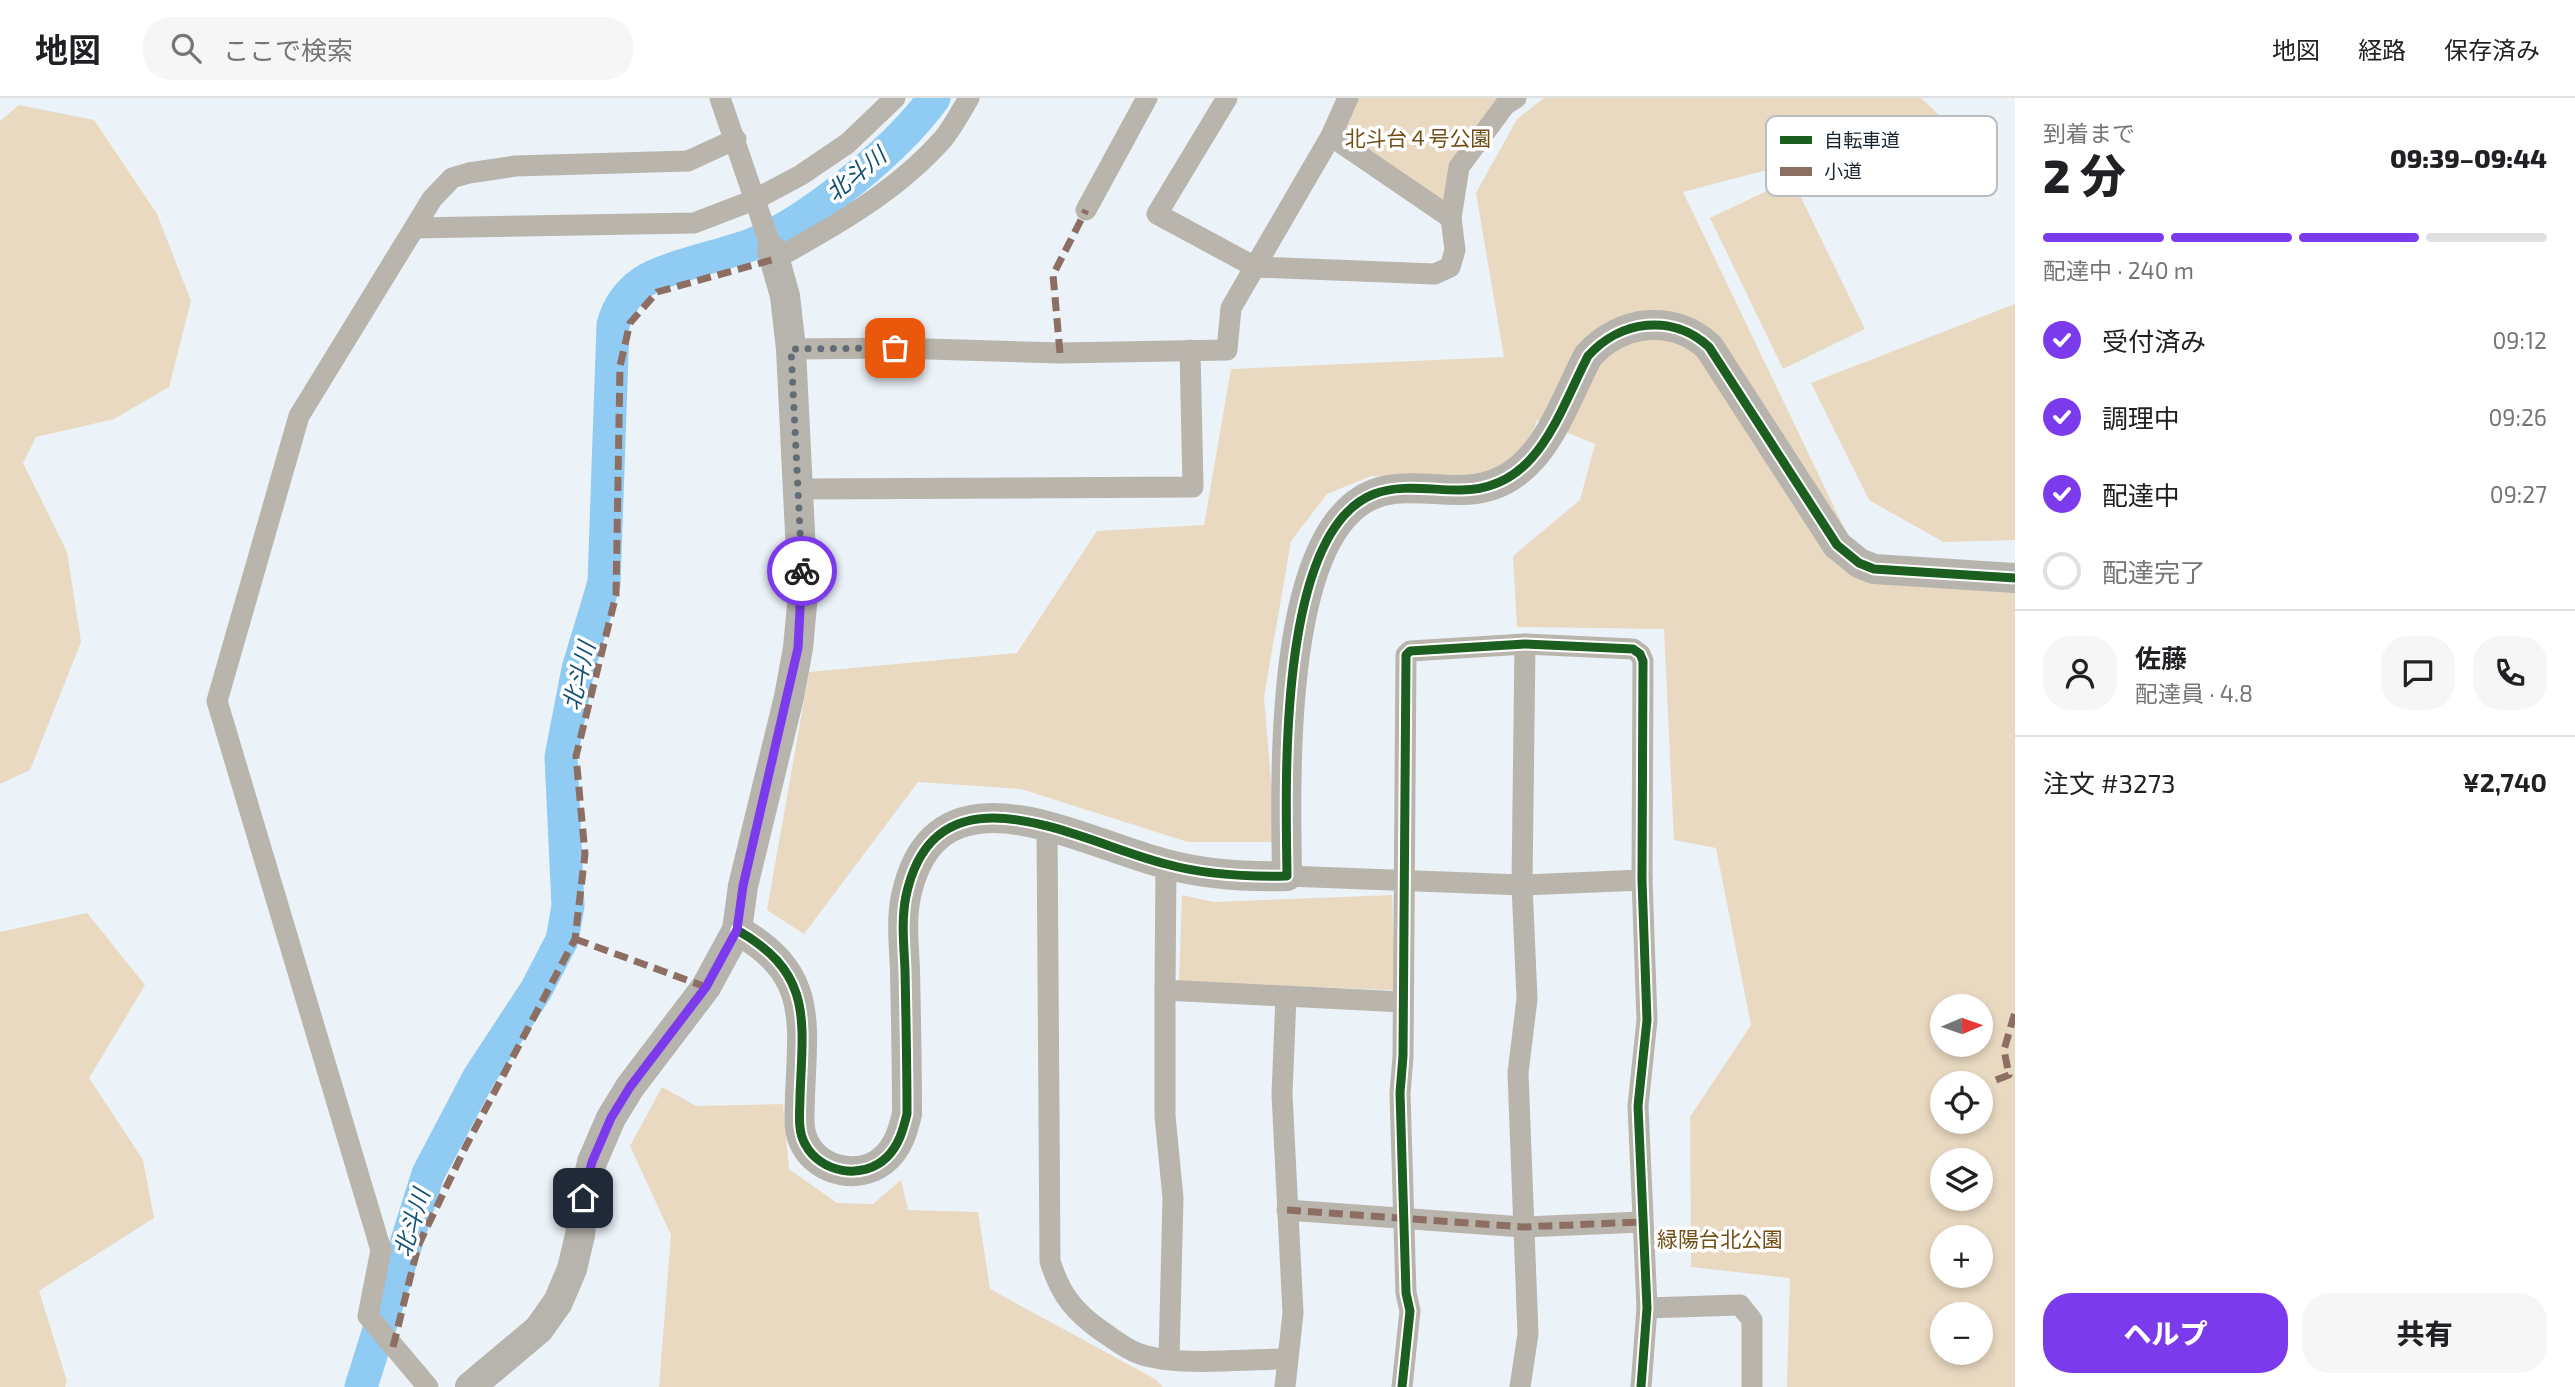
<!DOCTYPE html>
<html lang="ja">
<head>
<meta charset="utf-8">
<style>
  body { margin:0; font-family:"Exo 2","Noto Sans JP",sans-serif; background:#f6f6f6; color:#202124; height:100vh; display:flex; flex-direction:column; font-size:26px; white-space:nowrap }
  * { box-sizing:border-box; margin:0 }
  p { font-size:23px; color:#757577 }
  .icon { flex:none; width:38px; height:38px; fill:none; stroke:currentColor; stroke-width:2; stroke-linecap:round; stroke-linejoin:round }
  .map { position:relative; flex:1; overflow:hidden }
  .side { display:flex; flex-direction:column; background:#fff; width:560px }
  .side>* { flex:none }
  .needle { width:46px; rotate:88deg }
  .buttons { position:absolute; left:1930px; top:896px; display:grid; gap:14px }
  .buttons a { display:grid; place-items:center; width:63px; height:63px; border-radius:50%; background:#fff; box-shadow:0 4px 10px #0003; font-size:35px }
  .pin { position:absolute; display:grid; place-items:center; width:60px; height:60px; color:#fff; margin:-30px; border-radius:14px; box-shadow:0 4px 10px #0006 }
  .courier { position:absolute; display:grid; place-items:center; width:70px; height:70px; margin:-35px; border:5px solid #7c3aed; border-radius:50%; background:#fff; color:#222; box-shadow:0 2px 9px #0007 }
  .summary em { font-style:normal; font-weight:800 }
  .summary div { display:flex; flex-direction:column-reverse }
  .summary { display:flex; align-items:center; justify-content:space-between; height:119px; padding:0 28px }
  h1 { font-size:46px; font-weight:800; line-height:52px }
  .bar { display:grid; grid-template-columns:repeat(4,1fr); gap:10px 7px; align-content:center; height:84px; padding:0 28px }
  .bar i { height:9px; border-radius:5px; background:#e0e0e0 }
  .bar .selected { background:#7c3aed }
  .bar p { grid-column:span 4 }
  .line { display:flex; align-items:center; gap:18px; padding:0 28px; border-top:2px solid #e0e0e0 }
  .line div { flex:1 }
  .round { display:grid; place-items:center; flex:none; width:74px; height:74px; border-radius:28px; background:#f6f6f6 }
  ol { padding:0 28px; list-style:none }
  li { display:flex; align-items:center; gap:21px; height:77px }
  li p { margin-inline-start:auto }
  li .icon { padding:7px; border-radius:50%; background:#7c3aed; color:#fff; stroke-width:4 }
  li:last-child { color:#757577 }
  li i { width:38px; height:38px; border:4px solid #e0e0e0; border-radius:50% }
  .action { display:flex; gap:14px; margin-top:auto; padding:14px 28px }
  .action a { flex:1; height:80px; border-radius:28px; background:#7c3aed; color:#fff; font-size:28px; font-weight:800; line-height:80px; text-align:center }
  .action a+a { background:#f6f6f6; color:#202124 }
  header { display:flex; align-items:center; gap:42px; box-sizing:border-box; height:98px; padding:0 35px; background:#fff; border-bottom:2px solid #e0e0e0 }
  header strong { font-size:33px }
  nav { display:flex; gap:38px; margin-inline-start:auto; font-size:24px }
  .search { width:490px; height:63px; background:#f6f6f6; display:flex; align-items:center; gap:18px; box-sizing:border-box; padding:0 24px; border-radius:28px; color:#757577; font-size:26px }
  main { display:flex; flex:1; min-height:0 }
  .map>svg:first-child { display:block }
</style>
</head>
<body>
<header>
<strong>地図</strong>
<div class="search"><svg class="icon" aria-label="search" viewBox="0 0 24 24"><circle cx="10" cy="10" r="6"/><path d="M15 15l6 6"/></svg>ここで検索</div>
<nav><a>地図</a><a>経路</a><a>保存済み</a></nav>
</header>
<main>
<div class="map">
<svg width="2015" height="1289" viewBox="0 0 2015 1289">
  <rect width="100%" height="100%" fill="#ebf2f8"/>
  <g fill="#e9d9c1" fill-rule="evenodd">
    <polygon points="1357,0 1502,0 1446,109 1341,36"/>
    <path d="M 1544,0 L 1921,0 L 1970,46 L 1899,37 L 1683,94 L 1860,463 L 2015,475 L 2015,1289 L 1787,1289 L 1790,1180 L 1691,1169 L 1690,1019 L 1751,927 L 1716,750 L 1674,742 L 1664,531 L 1517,529 L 1513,458 L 1580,402 L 1595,346 L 1537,322 L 1529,346 L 1504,371 L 1466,382 L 1371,378 L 1327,396 L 1291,443 L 1264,599 L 1276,744 L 1188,744 L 1021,691 L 918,684 L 804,836 L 767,812 L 809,574 L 1017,555 L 1097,433 L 1204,427 L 1231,271 L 1504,259 L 1476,95 L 1517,21 ZM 1942,908 L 1981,908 L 1981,947 L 1942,947 ZM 1942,985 L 1981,985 L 1981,1024 L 1942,1024 ZM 1942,1062 L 1981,1062 L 1981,1101 L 1942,1101 ZM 1942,1139 L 1981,1139 L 1981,1178 L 1942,1178 ZM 1942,1216 L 1981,1216 L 1981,1255 L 1942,1255 Z"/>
    <polygon points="19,7 94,22 157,116 191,203 169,289 114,321 36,339 23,365 67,454 81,544 30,672 0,686 0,23"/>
    <polygon points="1792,81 1865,231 1783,271 1710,120"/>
    <polygon points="2015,206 2015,442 1943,444 1869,402 1811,285"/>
    <polygon points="1182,797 1214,804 1392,797 1395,892 1179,884"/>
    <polygon points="87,815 145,887 89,980 143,1062 154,1120 39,1193 67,1283 65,1289 0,1289 0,834"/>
    <polygon points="662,989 696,1008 783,1006 789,1071 837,1105 873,1106 901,1082 908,1112 978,1114 990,1191 1155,1281 1163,1289 659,1289 671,1137 630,1048"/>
  </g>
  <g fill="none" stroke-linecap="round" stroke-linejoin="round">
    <path stroke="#8fcbf2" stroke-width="33" d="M 361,1289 L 428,1076 L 479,979 L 536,892 L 562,842 L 568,808 L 561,659 L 578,571 L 604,485 L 613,227 C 618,208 627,195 643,184 C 665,169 725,157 753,146 C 810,123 898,50 934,0"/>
    <g stroke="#b9b4ac" stroke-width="21">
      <polyline points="720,0 772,152"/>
      <polyline points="1227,0 1157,116 1255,169 1435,176 1450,169 1455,152 1451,120 1459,69 1505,7 1516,0"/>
      <polyline points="1331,38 1451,120"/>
      <polyline points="1086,112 1147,0"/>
      <polyline points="415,130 694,125 754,102 801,77 848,45 895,0"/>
      <path d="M 775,161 C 835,128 897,93 943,41 C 953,29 961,13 969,0"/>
      <polyline points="791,251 896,250 1060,255 1227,252 1231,210 1331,38 1348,0"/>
      <polyline points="799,391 1193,389 1190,252"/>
      <path d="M 1047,728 L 1050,1163 C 1060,1196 1074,1214 1103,1234 C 1115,1242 1127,1252 1140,1256 C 1178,1269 1245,1261 1286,1261"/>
      <polyline points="1166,766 1165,892 1403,904"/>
      <polyline points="1287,778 1522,787 1642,782"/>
      <polyline points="1165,892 1165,1018 1173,1100 1169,1261"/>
      <polyline points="1287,1112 1523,1129 1642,1124"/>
      <polyline points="1647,1210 1740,1207 1752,1222 1752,1289"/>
      <polyline points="428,1289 368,1218 381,1152 217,603 299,318 432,101 452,80 469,75 515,68 688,63 736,41"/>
      <polyline points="1285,1289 1293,1215 1282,996 1286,899"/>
      <polyline points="1402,1289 1410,1213 1406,1195 1400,995 1403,958 1406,557 1410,553 1525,546 1633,551 1640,556 1643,563 1642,782 1647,922 1638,1008 1647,1210 1641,1289"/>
      <polyline points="1520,1289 1528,1236 1518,975 1527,901 1522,787 1525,546"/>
    </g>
    <g stroke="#b7b3ad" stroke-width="30">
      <path d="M 737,832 C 813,875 803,921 800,998 C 800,1013 797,1032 805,1046 C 820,1075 863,1083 887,1059 C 899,1047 903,1032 907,1016 C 907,968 906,920 905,872 C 904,848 901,822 906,798 C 936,658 1081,745 1166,766 C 1206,777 1246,779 1287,778 C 1286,691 1276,434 1374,396 C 1399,386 1431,392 1458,392 C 1537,394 1557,318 1588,258 C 1620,222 1673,215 1709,249 L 1837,447 L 1859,465 L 1874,471 L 2015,480"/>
      <polyline points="470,1289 539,1231 558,1204 572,1171 580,1137 584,1100 592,1064 611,1020 630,989 706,889 737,832 743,788 789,599 798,550 803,496 791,251 785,198 772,152"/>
    </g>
    <g stroke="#8d6e63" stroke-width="7" stroke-dasharray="14 7" stroke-linecap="butt">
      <polyline points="1060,255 1053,177 1086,112"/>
      <polyline points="575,841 706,889"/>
      <polyline points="1996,982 2009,977 2004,952 2015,914"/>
      <polyline points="1287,1112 1523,1129 1642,1124"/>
      <polyline points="393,1249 418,1148 466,1048 575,841 585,756 576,658 616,497 620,268 630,225 657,194 775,161"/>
    </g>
    <defs>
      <g id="cycleway">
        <path d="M 737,832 C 813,875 803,921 800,998 C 800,1013 797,1032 805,1046 C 820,1075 863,1083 887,1059 C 899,1047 903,1032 907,1016 C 907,968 906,920 905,872 C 904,848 901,822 906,798 C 936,658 1081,745 1166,766 C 1206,777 1246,779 1287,778 C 1286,691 1276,434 1374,396 C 1399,386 1431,392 1458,392 C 1537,394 1557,318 1588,258 C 1620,222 1673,215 1709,249 L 1837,447 L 1859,465 L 1874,471 L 2015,480"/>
        <polyline points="1402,1289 1410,1213 1406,1195 1400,995 1403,958 1406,557 1410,553 1525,546 1633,551 1640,556 1643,563 1642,782 1647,922 1638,1008 1647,1210 1641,1289"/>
      </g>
    </defs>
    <use href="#cycleway" stroke="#fff" stroke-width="13"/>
    <use href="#cycleway" stroke="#1b5e20" stroke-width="9"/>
  </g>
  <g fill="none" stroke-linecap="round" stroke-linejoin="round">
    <polyline stroke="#636d75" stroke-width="7" stroke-dasharray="0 12.6" points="802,473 791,251 895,250"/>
    <polyline stroke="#7c3aed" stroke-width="9" points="583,1100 592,1064 611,1020 630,989 706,889 737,832 743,788 798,550 802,473"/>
  </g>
  <g text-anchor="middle" stroke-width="7" stroke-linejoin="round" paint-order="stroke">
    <g font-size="21" fill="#734f16" stroke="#fff">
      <text x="1418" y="48">北斗台４号公園</text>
      <text x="1720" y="1149">緑陽台北公園</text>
    </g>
    <g font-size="23" font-style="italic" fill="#115175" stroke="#fff">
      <text transform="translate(856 76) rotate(-39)" y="8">北斗川</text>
      <text transform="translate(579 578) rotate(-76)" y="8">北斗川</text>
      <text transform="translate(412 1125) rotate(-73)" y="8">北斗川</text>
    </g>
  </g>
  <rect x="1766" y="18" width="231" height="80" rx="10" fill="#fff" stroke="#babec1" stroke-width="2"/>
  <rect x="1780" y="38" width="32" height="8" fill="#1b5e20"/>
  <rect x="1780" y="69" width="32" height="9" fill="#8d6e63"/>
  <g font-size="19" fill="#1a262f">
    <text x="1824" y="49">自転車道</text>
    <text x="1824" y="80">小道</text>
  </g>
</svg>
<div class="buttons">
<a><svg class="needle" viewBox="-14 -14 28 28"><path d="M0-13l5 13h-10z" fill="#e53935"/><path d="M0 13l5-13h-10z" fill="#757577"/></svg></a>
<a><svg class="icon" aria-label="locate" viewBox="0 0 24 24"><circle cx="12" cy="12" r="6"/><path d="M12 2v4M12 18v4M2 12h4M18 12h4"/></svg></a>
<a><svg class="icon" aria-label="layers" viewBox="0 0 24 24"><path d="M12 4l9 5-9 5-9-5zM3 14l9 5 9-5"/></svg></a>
<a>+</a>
<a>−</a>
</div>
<div class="pin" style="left:895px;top:250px;background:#ea580c"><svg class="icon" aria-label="bag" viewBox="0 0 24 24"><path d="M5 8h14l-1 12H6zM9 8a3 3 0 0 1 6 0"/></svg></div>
<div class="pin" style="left:583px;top:1100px;background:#1f2937"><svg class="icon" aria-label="home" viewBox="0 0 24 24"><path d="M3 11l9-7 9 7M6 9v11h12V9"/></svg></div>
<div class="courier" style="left:802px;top:473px"><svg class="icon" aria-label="bike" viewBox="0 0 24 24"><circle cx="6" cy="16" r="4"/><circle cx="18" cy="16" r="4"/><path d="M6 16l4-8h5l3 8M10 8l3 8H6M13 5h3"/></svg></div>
</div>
<section class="side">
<div class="summary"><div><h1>2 分</h1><p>到着まで</p></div><em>09:39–09:44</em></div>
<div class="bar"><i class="selected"></i><i class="selected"></i><i class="selected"></i><i></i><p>配達中 · 240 m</p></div>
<ol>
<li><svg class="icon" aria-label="check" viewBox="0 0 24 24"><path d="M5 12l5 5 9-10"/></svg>受付済み<p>09:12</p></li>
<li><svg class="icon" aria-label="check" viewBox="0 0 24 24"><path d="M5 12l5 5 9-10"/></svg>調理中<p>09:26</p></li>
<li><svg class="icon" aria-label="check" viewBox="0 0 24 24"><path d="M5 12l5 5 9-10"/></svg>配達中<p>09:27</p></li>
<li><i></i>配達完了</li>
</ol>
<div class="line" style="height:126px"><a class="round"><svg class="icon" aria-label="person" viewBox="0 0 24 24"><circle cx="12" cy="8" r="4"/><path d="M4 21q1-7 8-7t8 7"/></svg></a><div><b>佐藤</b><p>配達員 · 4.8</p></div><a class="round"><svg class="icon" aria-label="chat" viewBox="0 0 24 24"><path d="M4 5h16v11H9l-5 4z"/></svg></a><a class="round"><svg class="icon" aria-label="phone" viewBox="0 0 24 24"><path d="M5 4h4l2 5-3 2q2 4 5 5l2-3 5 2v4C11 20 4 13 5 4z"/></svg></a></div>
<div class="line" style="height:91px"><div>注文 #3273</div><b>¥2,740</b></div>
<div class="action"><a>ヘルプ</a><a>共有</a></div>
</section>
</main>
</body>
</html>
